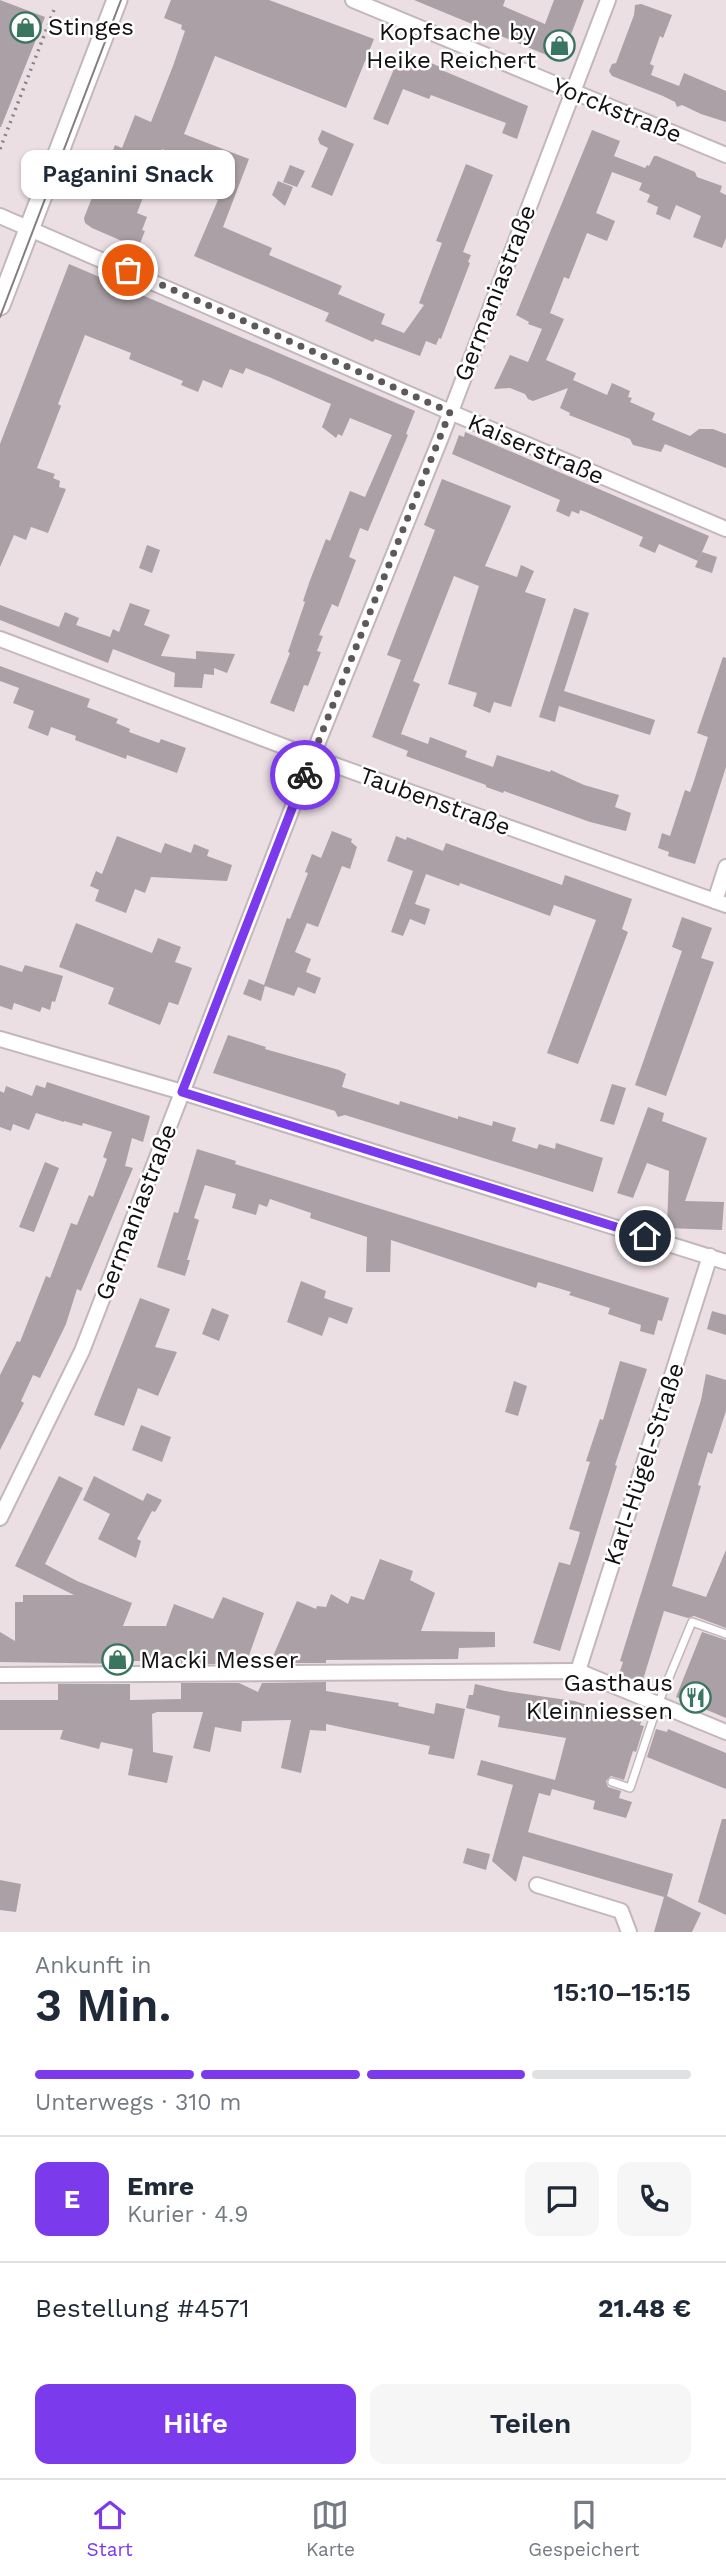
<!DOCTYPE html>
<html lang="de">
<head>
<meta charset="utf-8">
<style>
  body { margin:0; font-family:"Work Sans",sans-serif; background:#f6f6f7; color:#1f2937; height:100vh; display:flex; flex-direction:column; font-size:26px; white-space:nowrap }
  * { box-sizing:border-box; margin:0 }
  p { font-size:23px; color:#747a83 }
  .icon { flex:none; width:38px; height:38px; fill:none; stroke:currentColor; stroke-width:2; stroke-linecap:round; stroke-linejoin:round }
  .map { position:relative; height:1932px; overflow:hidden }
  .details { display:flex; flex-direction:column; background:#fff; flex:1 }
  .details>* { flex:none }
  .pin { position:absolute; display:grid; place-items:center; width:60px; height:60px; color:#fff; margin:-30px; border:4px solid #fff; border-radius:50%; box-shadow:0 2px 7px #0007 }
  .courier { position:absolute; display:grid; place-items:center; width:70px; height:70px; margin:-35px; border:5px solid #7c3aed; border-radius:50%; background:#fff; color:#222; box-shadow:0 2px 9px #0007 }
  .bubble { position:absolute; height:49px; border-radius:14px; background:#fff; box-shadow:0 2px 5px #0004; font-size:23px; font-weight:600; line-height:49px; text-align:center }
  .summary em { font-style:normal; font-weight:600 }
  .summary div { display:flex; flex-direction:column-reverse }
  .summary { display:flex; align-items:center; justify-content:space-between; height:119px; padding:0 35px }
  h1 { font-size:46px; font-weight:600; line-height:52px }
  .bar { display:grid; grid-template-columns:repeat(4,1fr); gap:10px 7px; align-content:center; height:84px; padding:0 35px }
  .bar i { height:9px; border-radius:5px; background:#e0e1e3 }
  .bar .active { background:#7c3aed }
  .bar p { grid-column:span 4 }
  .line { display:flex; align-items:center; gap:18px; padding:0 35px; border-top:2px solid #e0e1e3 }
  .line div { flex:1 }
  .round { display:grid; place-items:center; flex:none; width:74px; height:74px; border-radius:14px; background:#f6f6f7 }
  .button { display:flex; gap:14px; margin-top:auto; padding:14px 35px }
  .button a { flex:1; height:80px; border-radius:14px; background:#7c3aed; color:#fff; font-size:28px; font-weight:600; line-height:80px; text-align:center }
  .button a+a { background:#f6f6f7; color:#1f2937 }
  .tabs { display:flex; justify-content:space-around; align-items:center; height:98px; border-top:2px solid #e0e1e3; background:#fff; font-size:19px; color:#747a83 }
  .tabs a { display:grid; justify-items:center; gap:4px }
  .tabs .active { color:#7c3aed }
  .map>svg:first-child { display:block }
</style>
</head>
<body>
<div class="map">
<svg width="726" height="1932" viewBox="0 0 726 1932">
  <rect width="100%" height="100%" fill="#ebdfe4"/>
  <g fill="#aba0a5">
    <polygon points="0,0 45,17 1,127 0,127"/>
    <polygon points="171,0 269,0 374,39 346,108 215,56 184,134 249,159 223,227 272,248 269,255 342,286 338,294 385,314 381,324 404,333 424,305 419,303 442,243 436,241 466,164 493,175 463,252 471,255 468,262 470,263 441,339 439,338 436,345 426,341 420,356 375,339 373,342 325,321 329,313 194,256 218,200 189,189 199,164 162,149 137,213 147,217 142,230 145,231 138,248 92,228 85,223 84,218 93,195 95,196 115,145 122,148 135,115 151,122 173,66 185,31 181,29 182,25 164,18"/>
    <polygon points="414,0 505,0 503,6 545,24 554,0 584,0 561,61"/>
    <polygon points="641,4 672,15 663,38 660,36 650,64 654,66 651,75 679,86 684,73 726,91 726,122 701,114 682,105 677,107 675,102 663,96 612,76 609,71 612,64 616,63 634,15 635,5"/>
    <polygon points="402,50 440,67 439,69 528,106 517,139 502,133 506,123 431,95 429,99 403,89 388,125 373,119"/>
    <polygon points="322,130 354,144 332,196 311,187 328,148 320,144 318,139"/>
    <polygon points="592,130 620,141 614,156 645,168 647,165 649,166 654,156 657,156 695,172 697,177 722,186 720,192 726,195 726,238 722,248 693,237 701,216 676,205 670,220 656,214 658,207 647,202 650,195 639,190 642,183 612,172 596,213 615,221 607,241 587,233 569,279 564,277 550,313 564,319 546,360 576,373 573,380 607,395 612,383 630,391 628,397 632,398 630,402 655,413 652,420 690,436 699,429 713,429 726,434 726,468 665,444 661,452 633,445 630,439 569,415 570,413 560,408 568,388 533,401 528,399 525,394 510,388 494,389 510,355 528,362 542,329 528,324 529,322 516,315"/>
    <polygon points="290,165 305,171 297,187 283,182"/>
    <polygon points="278,181 293,187 285,206 272,195"/>
    <polygon points="69,264 415,411 406,434 408,435 368,531 360,528 349,557 356,560 338,607 332,604 319,635 323,636 317,651 321,652 308,686 304,685 294,712 270,703 290,653 288,652 305,602 303,601 309,583 326,539 330,541 350,491 365,497 392,435 350,418 342,436 338,434 336,438 322,427 331,404 269,377 246,368 243,374 230,369 222,388 203,380 198,392 181,385 183,381 129,359 131,353 85,335 58,404 61,406 37,468 55,474 53,478 60,481 59,487 66,489 48,533 31,527 26,540 14,535 0,567 0,444"/>
    <polygon points="465,432 709,536 698,561 659,544 655,553 639,546 643,537 586,512 580,510 579,514 572,511 569,517 556,511 560,500 452,454 459,435 464,437"/>
    <polygon points="442,479 511,506 485,566 517,577 521,565 534,571 525,592 546,599 511,707 494,702 490,713 473,706 477,693 448,684 479,586 454,576 413,681 420,684 401,734 428,744 430,737 467,751 465,757 493,767 497,755 550,772 551,770 584,785 619,795 615,807 631,813 626,831 590,822 504,791 503,793 486,787 486,785 406,756 408,751 372,737 401,660 387,655 435,530 424,525"/>
    <polygon points="147,545 160,550 152,573 139,568"/>
    <polygon points="702,552 717,557 712,573 695,567"/>
    <polygon points="130,603 150,610 144,625 170,635 161,656 196,659 196,651 235,654 227,673 214,668 214,675 204,674 202,688 174,687 175,673 113,649 108,663 0,620 0,605 59,627 65,612 79,618 76,625 110,637 113,629 119,632"/>
    <polygon points="574,608 589,613 564,691 655,720 650,735 559,706 555,722 539,717"/>
    <polygon points="723,657 726,658 726,767 695,864 668,856 669,852 658,848 662,833 670,836 685,790 690,792 693,784 708,737 697,733"/>
    <polygon points="0,666 90,699 87,707 118,719 116,723 130,729 129,732 159,743 161,739 186,748 177,773 127,755 126,759 75,740 76,736 51,727 48,736 28,728 34,711 13,703 19,688 0,681"/>
    <polygon points="332,831 352,839 351,842 357,847 350,869 342,866 318,927 307,923 295,952 311,959 306,972 321,978 315,994 298,987 294,996 265,986 261,1001 243,994 249,979 264,985 287,918 290,919 308,873 305,872 312,854 321,858"/>
    <polygon points="117,836 161,853 165,843 191,853 194,844 209,850 207,856 232,865 227,881 151,877 145,893 135,889 126,913 95,901 99,890 90,886 96,871 102,874"/>
    <polygon points="396,836 406,840 407,837 443,851 446,843 562,885 565,875 632,899 622,929 628,932 578,1064 547,1053 596,920 554,905 550,916 460,883 459,886 426,874 415,904 430,909 425,925 410,919 403,936 391,932 413,871 387,861"/>
    <polygon points="682,917 712,928 701,958 714,962 666,1096 635,1085 682,951 672,947"/>
    <polygon points="76,923 152,953 158,938 181,947 175,962 192,968 178,1005 169,1002 160,1025 108,1004 114,988 59,967"/>
    <polygon points="0,965 22,972 25,965 63,976 55,1002 52,1001 50,1010 42,1007 40,1012 14,1003 12,1010 0,1006"/>
    <polygon points="228,1035 266,1047 265,1049 339,1070 346,1074 342,1087 399,1105 400,1101 458,1119 458,1116 492,1126 493,1121 516,1128 512,1141 537,1149 539,1144 555,1149 556,1143 603,1158 593,1192 345,1115 338,1117 335,1111 213,1073"/>
    <polygon points="47,1082 150,1116 143,1142 132,1138 125,1166 133,1168 81,1291 77,1289 66,1324 40,1378 33,1375 21,1401 24,1403 0,1450 0,1375 17,1341 20,1342 46,1276 50,1278 71,1223 77,1225 89,1195 93,1197 107,1159 103,1157 112,1132 83,1123 82,1126 64,1121 64,1122 36,1113 29,1130 13,1124 11,1131 0,1127 0,1091 4,1093 6,1086 32,1096 36,1085 45,1088"/>
    <polygon points="612,1084 626,1088 614,1125 600,1121"/>
    <polygon points="648,1107 664,1113 662,1121 707,1138 685,1201 724,1202 722,1230 667,1228 669,1171 647,1163 633,1198 617,1193"/>
    <polygon points="197,1149 236,1161 235,1164 669,1298 662,1321 658,1320 654,1335 640,1331 641,1325 608,1314 610,1308 569,1295 571,1292 538,1282 536,1288 391,1240 390,1272 366,1272 367,1237 310,1218 311,1213 270,1199 267,1207 259,1204 256,1215 232,1208 236,1194 205,1185 194,1218 199,1220 187,1260 190,1260 185,1276 157,1267 174,1212 178,1213"/>
    <polygon points="45,1162 59,1168 34,1232 19,1227"/>
    <polygon points="301,1281 326,1291 324,1298 353,1308 347,1324 329,1317 322,1336 287,1322"/>
    <polygon points="140,1298 170,1309 155,1347 177,1352 158,1396 138,1388 124,1426 94,1415"/>
    <polygon points="212,1308 229,1315 219,1341 202,1334"/>
    <polygon points="712,1311 726,1315 726,1335 707,1329"/>
    <polygon points="620,1361 647,1369 615,1465 617,1466 560,1651 533,1643 559,1562 570,1565 578,1540 580,1532 569,1529 590,1462 586,1461 600,1419 603,1420"/>
    <polygon points="706,1374 726,1380 726,1411 712,1454 708,1452 698,1485 701,1486 672,1586 706,1597 726,1550 726,1628 694,1616 688,1618 664,1611 642,1683 619,1674 623,1662 620,1661 701,1400"/>
    <polygon points="514,1381 527,1386 518,1416 505,1412"/>
    <polygon points="141,1425 171,1437 162,1462 132,1450"/>
    <polygon points="59,1476 83,1488 45,1564 77,1581 132,1603 123,1626 166,1626 174,1604 213,1619 223,1597 264,1613 246,1664 181,1664 181,1661 129,1661 129,1664 0,1662 0,1632 15,1641 15,1602 23,1602 23,1595 74,1595 15,1566"/>
    <polygon points="94,1476 143,1501 147,1493 162,1500 155,1512 152,1511 137,1539 141,1541 136,1558 98,1539 110,1514 83,1500"/>
    <polygon points="380,1559 413,1571 410,1580 435,1593 421,1631 495,1632 495,1647 459,1648 458,1659 326,1660 326,1663 270,1663 297,1601 316,1609 317,1606 326,1607 331,1594 348,1604 351,1596 364,1600"/>
    <polygon points="702,1632 726,1640 726,1718 676,1697"/>
    <polygon points="326,1682 326,1691 399,1703 398,1706 434,1714 436,1703 465,1709 454,1759 428,1754 430,1746 326,1724 326,1731 310,1730 301,1773 281,1768 291,1720 242,1721 241,1732 215,1727 210,1752 193,1748 203,1712 157,1712 152,1714 153,1752 173,1756 167,1783 128,1775 133,1749 101,1742 99,1749 60,1739 63,1730 0,1730 0,1700 58,1700 58,1684 130,1684 130,1700 181,1699 181,1683 239,1683 258,1692 262,1683"/>
    <polygon points="475,1684 505,1691 574,1701 619,1714 620,1710 643,1716 640,1725 644,1726 636,1752 633,1751 624,1780 611,1776 606,1781 608,1787 621,1791 619,1798 632,1802 626,1818 593,1809 595,1801 552,1789 550,1796 539,1793 528,1832 673,1874 667,1896 701,1913 692,1932 654,1932 664,1897 523,1856 516,1882 492,1861 513,1785 477,1775 481,1760 555,1780 566,1738 498,1727 500,1716 466,1708 469,1695 473,1695"/>
    <polygon points="656,1729 667,1732 668,1729 726,1753 726,1789 647,1757"/>
    <polygon points="722,1819 726,1819 726,1915 698,1902"/>
    <polygon points="467,1848 490,1854 486,1870 463,1863"/>
    <polygon points="0,1880 21,1884 16,1912 0,1910"/>
  </g>
  <g fill="none" stroke-linecap="round" stroke-linejoin="round">
    <defs>
      <polyline id="lane" points="612,1782 630,1788 658,1704 692,1622 726,1634"/>
      <g id="street">
        <polyline points="353,0 726,155"/>
        <polyline points="0,216 450,412 726,529"/>
        <polyline points="0,639 312,757 726,905"/>
        <polyline points="715,901 726,867"/>
        <polyline points="0,1039 182,1092 726,1262"/>
        <polyline points="0,1518 82,1351 312,757 442,435 608,0"/>
        <polyline points="578,1671 710,1256"/>
        <polyline points="0,1675 578,1671 726,1732"/>
        <polyline points="537,1885 621,1911 629,1932"/>
      </g>
      <polyline id="secondary" points="0,305 117,0"/>
    </defs>
    <use href="#lane" stroke="#c3b7bd" stroke-width="10"/>
    <use href="#street" stroke="#c3b7bd" stroke-width="18"/>
    <use href="#secondary" stroke="#c3b7bd" stroke-width="23"/>
    <polyline stroke="#888184" stroke-width="3.5" stroke-dasharray="2 5" stroke-linecap="butt" points="0,149 54,10"/>
    <use href="#lane" stroke="#fff" stroke-width="7"/>
    <use href="#street" stroke="#fff" stroke-width="14"/>
    <use href="#secondary" stroke="#fff" stroke-width="19"/>
    <polyline stroke="#857d80" stroke-width="2" points="0,317 121,0"/>
  </g>
  <g fill="none" stroke-linecap="round" stroke-linejoin="round">
    <polyline stroke="#5f585b" stroke-width="7" stroke-dasharray="0 12.6" points="128,270 450,412 305,775"/>
    <polyline stroke="#7c3aed" stroke-width="9" points="305,775 182,1092 645,1236"/>
  </g>
  <defs>
    <symbol id="shop-ring" viewBox="-11 -11 22 22"><circle r="9.5" fill="#fff" stroke="#39755f" stroke-width="1.5"/><path d="M-5-2.5h2.3a2.7 3.5 0 0 1 5.4 0H5L5.5 6h-11ZM-1.5-2.5h3a1.5 2.3 0 0 0-3 0Z" fill="#39755f"/></symbol>
    <symbol id="restaurant-ring" viewBox="-11 -11 22 22"><circle r="9.5" fill="#fff" stroke="#39755f" stroke-width="1.5"/><path d="M-5-6h1v4h1v-4h1v4h1v-4h1v5L-1.5 .5V6h-2V.5L-5-1ZM5-6V6H3V1.5H1.5Q1.5-4 5-6Z" fill="#39755f"/></symbol>
  </defs>
  <g fill-rule="evenodd">
    <use href="#shop-ring" x="8" y="10" width="35" height="35"/>
    <use href="#shop-ring" x="542" y="28" width="35" height="35"/>
    <use href="#shop-ring" x="100" y="1642" width="35" height="35"/>
    <use href="#restaurant-ring" x="678" y="1680" width="35" height="35"/>
  </g>
  <g text-anchor="middle" stroke-width="5" stroke-linejoin="round" paint-order="stroke">
    <g font-size="24" fill="#131011" stroke="#fff" text-anchor="start">
      <text x="48" y="35">Stinges</text>
      <text x="536" y="40" text-anchor="end">Kopfsache by<tspan x="536" dy="28">Heike Reichert</tspan></text>
      <text x="140" y="1668">Macki Messer</text>
      <text x="673" y="1691" text-anchor="end">Gasthaus<tspan x="673" dy="28">Kleinniessen</tspan></text>
    </g>
    <g font-size="24" fill="#131011" stroke="#fff">
      <text transform="translate(617 110) rotate(22)" y="8">Yorckstraße</text>
      <text transform="translate(495 293) rotate(-69)" y="8">Germaniastraße</text>
      <text transform="translate(536 449) rotate(23)" y="8">Kaiserstraße</text>
      <text transform="translate(435 801) rotate(20)" y="8">Taubenstraße</text>
      <text transform="translate(136 1212) rotate(-69)" y="8">Germaniastraße</text>
      <text transform="translate(644 1464) rotate(-72)" y="8">Karl-Hügel-Straße</text>
    </g>
  </g>
</svg>
<div class="pin" style="left:128px;top:270px;background:#ea580c"><svg class="icon" aria-label="bag" viewBox="0 0 24 24"><path d="M5 8h14l-1 12H6zM9 8a3 3 0 0 1 6 0"/></svg></div>
<div class="pin" style="left:645px;top:1236px;background:#1f2937"><svg class="icon" aria-label="home" viewBox="0 0 24 24"><path d="M3 11l9-7 9 7M6 9v11h12V9"/></svg></div>
<div class="courier" style="left:305px;top:775px"><svg class="icon" aria-label="bike" viewBox="0 0 24 24"><circle cx="6" cy="16" r="4"/><circle cx="18" cy="16" r="4"/><path d="M6 16l4-8h5l3 8M10 8l3 8H6M13 5h3"/></svg></div>
<div class="bubble" style="left:21px;top:150px;width:214px">Paganini Snack</div>
</div>
<section class="details">
<div class="summary"><div><h1>3 Min.</h1><p>Ankunft in</p></div><em>15:10–15:15</em></div>
<div class="bar"><i class="active"></i><i class="active"></i><i class="active"></i><i></i><p>Unterwegs · 310 m</p></div>
<div class="line" style="height:126px"><b class="round" style="background:#7c3aed;color:#fff">E</b><div><b>Emre</b><p>Kurier · 4.9</p></div><a class="round"><svg class="icon" aria-label="chat" viewBox="0 0 24 24"><path d="M4 5h16v11H9l-5 4z"/></svg></a><a class="round"><svg class="icon" aria-label="phone" viewBox="0 0 24 24"><path d="M5 4h4l2 5-3 2q2 4 5 5l2-3 5 2v4C11 20 4 13 5 4z"/></svg></a></div>
<div class="line" style="height:91px"><div>Bestellung #4571</div><b>21.48 €</b></div>
<div class="button"><a>Hilfe</a><a>Teilen</a></div>
</section>
<nav class="tabs">
<a class="active"><svg class="icon" aria-label="home" viewBox="0 0 24 24"><path d="M3 11l9-7 9 7M6 9v11h12V9"/></svg>Start</a>
<a><svg class="icon" aria-label="map" viewBox="0 0 24 24"><path d="M3 6l6-2 6 2 6-2v14l-6 2-6-2-6 2zM9 4v14M15 6v14"/></svg>Karte</a>
<a><svg class="icon" aria-label="saved" viewBox="0 0 24 24"><path d="M7 4h10v16l-5-4-5 4z"/></svg>Gespeichert</a>
</nav>
</body>
</html>
